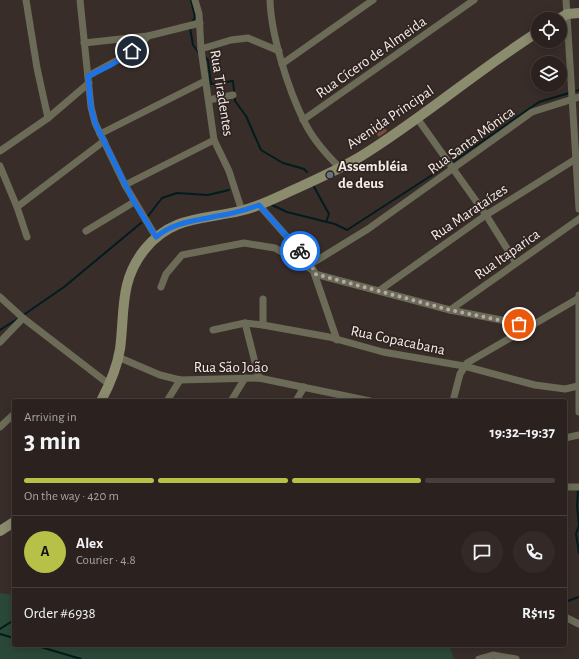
<!DOCTYPE html>
<html lang="en">
<head>
<meta charset="utf-8">
<style>
  body { margin:0; font-family:"Alegreya Sans",sans-serif; background:#332a28; color:#f1f3f6; height:100vh; display:flex; flex-direction:column; font-size:15px; white-space:nowrap }
  * { box-sizing:border-box; margin:0 }
  p { font-size:13px; color:#a6a4a4 }
  .icon { flex:none; width:22px; height:22px; fill:none; stroke:currentColor; stroke-width:2; stroke-linecap:round; stroke-linejoin:round }
  .map { position:relative; flex:1; overflow:hidden }
  .panel { position:absolute; left:12px; top:399px; width:555px; height:248px; display:flex; flex-direction:column; background:#2b221f; border-radius:4px; box-shadow:0 2px 10px #0003,0 0 0 1px #473f3d }
  .panel>* { flex:none }
  .buttons { position:absolute; left:531px; top:12px; display:grid; gap:8px }
  .buttons a { display:grid; place-items:center; width:36px; height:36px; border-radius:50%; background:#2b221f; box-shadow:0 2px 10px #0003,0 0 0 1px #473f3d; font-size:20px }
  .pin { position:absolute; display:grid; place-items:center; width:34px; height:34px; color:#fff; margin:-17px; border:2px solid #fff; border-radius:50%; box-shadow:0 1px 4px #0007 }
  .courier { position:absolute; display:grid; place-items:center; width:40px; height:40px; margin:-20px; border:3px solid #1a73e8; border-radius:50%; background:#fff; color:#222; box-shadow:0 1px 5px #0007 }
  .headline em { font-style:normal; font-weight:700 }
  .headline div { display:flex; flex-direction:column-reverse }
  .headline { display:flex; align-items:center; justify-content:space-between; height:68px; padding:0 12px }
  h1 { font-size:26px; font-weight:700; line-height:30px }
  .bar { display:grid; grid-template-columns:repeat(4,1fr); gap:6px 4px; align-content:center; height:48px; padding:0 12px }
  .bar i { height:5px; border-radius:3px; background:#473f3d }
  .bar .active { background:#b7c148 }
  .bar p { grid-column:span 4 }
  .line { display:flex; align-items:center; gap:10px; padding:0 12px; border-top:1px solid #473f3d }
  .line div { flex:1 }
  .round { display:grid; place-items:center; flex:none; width:42px; height:42px; border-radius:21px; background:#332a28 }
  .map>svg:first-child { display:block }
</style>
</head>
<body>
<div class="map">
<svg width="579" height="659" viewBox="0 0 579 659">
  <rect width="100%" height="100%" fill="#392d29"/>
  <polygon fill="#2a4838" points="0,593 14,595 14,645 449,645 454,659 0,659"/>
  <g fill="none" stroke-linecap="round" stroke-linejoin="round">
    <g stroke="#001c1e" stroke-width="2">
      <polyline points="191,0 195,17 192,24"/>
      <polyline points="190,28 193,45 199,53"/>
      <polyline points="204,56 208,60 211,84 233,81 235,101 246,116 261,150 283,163 304,169 307,172"/>
      <polyline points="451,163 539,102 579,90"/>
      <polyline points="313,185 329,214 326,222"/>
      <polyline points="272,205 287,212 335,224 347,230 443,168"/>
      <polyline points="148,216 162,198 177,193 208,195 229,190"/>
      <polyline points="22,316 64,287 141,223"/>
      <polyline points="0,330 19,318"/>
      <polyline points="578,490 577,506 579,525 576,534 579,553"/>
      <polyline points="565,602 579,597"/>
      <polyline points="0,629 14,620"/>
      <polyline points="0,634 14,638"/>
      <polyline points="34,645 81,659"/>
    </g>
  </g>
  <polygon fill="#764c3c" points="380,121 387,131 379,137 371,127"/>
  <g fill="none" stroke-linecap="round" stroke-linejoin="round">
    <g stroke="#6b6b58" stroke-width="7">
      <polyline points="26,0 37,68 48,118"/>
      <polyline points="80,0 91,107 95,123 125,185 156,237"/>
      <polyline points="195,0 199,14 201,49 214,140 229,171 242,211"/>
      <path d="M 270,0 C 271,35 288,89 304,121 C 312,138 325,153 339,167"/>
      <polyline points="566,0 579,209"/>
      <polyline points="84,43 148,36"/>
      <polyline points="201,49 231,40 248,38 279,51"/>
      <polyline points="282,64 373,0"/>
      <polyline points="88,76 125,56 139,46 148,36 200,23"/>
      <polyline points="209,100 233,95"/>
      <polyline points="417,118 486,215 516,263"/>
      <polyline points="303,120 474,0"/>
      <polyline points="100,134 205,81"/>
      <polyline points="0,151 48,118 89,83"/>
      <polyline points="0,166 17,207 27,237"/>
      <polyline points="125,185 214,140"/>
      <polyline points="259,205 311,264 337,340"/>
      <polyline points="17,207 104,141"/>
      <polyline points="86,231 134,202"/>
      <polyline points="311,264 368,229 532,112 579,97"/>
      <polyline points="315,274 450,310 533,326"/>
      <polyline points="161,287 166,274 182,255 244,243 275,248 314,271"/>
      <polyline points="380,290 486,215 579,157"/>
      <polyline points="579,295 579,412"/>
      <polyline points="0,297 23,318 110,385"/>
      <polyline points="263,299 263,325"/>
      <polyline points="450,310 579,219"/>
      <polyline points="245,323 259,378"/>
      <polyline points="213,330 245,323 263,325 329,337 383,352 464,366 535,385 565,389 578,386"/>
      <polyline points="0,342 23,318"/>
      <polyline points="118,357 160,375 180,380 259,378 370,401"/>
      <polyline points="167,401 180,380"/>
      <polyline points="231,401 245,378"/>
      <polyline points="296,401 304,387"/>
      <polyline points="453,401 460,374 467,363 579,298"/>
      <polyline points="0,427 14,414"/>
      <polyline points="565,438 579,435"/>
      <polyline points="565,487 579,487"/>
      <polyline points="565,617 579,624"/>
      <polyline points="479,659 493,655 516,659"/>
    </g>
    <g stroke="#8b8b6e" stroke-width="10">
      <polyline points="559,19 567,14 579,13"/>
      <path d="M 101,401 C 110,384 117,368 120,349 C 125,312 119,281 145,249 C 172,216 202,220 240,211 C 254,208 267,202 280,196 C 308,183 337,171 363,155 C 424,117 478,70 538,32"/>
      <polyline points="0,531 14,522"/>
    </g>
  </g>
  <g fill="none" stroke-linecap="round" stroke-linejoin="round">
    <polyline stroke="#b3aaa6" stroke-width="4" stroke-dasharray="0 7.2" points="300,251 311,264 315,274 450,310 519,324"/>
    <path stroke="#1a73e8" stroke-width="5" d="M 132,51 L 111,65 L 88,76 L 91,107 L 95,123 L 134,202 L 156,237 C 174,222 195,221 217,216 C 231,214 245,210 259,205 L 300,251"/>
  </g>
  <circle fill="#6b7280" stroke="#2f2420" stroke-width="1.5" cx="330" cy="175" r="4"/>
  <g text-anchor="middle" stroke-width="3.5" stroke-linejoin="round" paint-order="stroke">
    <g font-size="15" fill="#f5edea" stroke="#2f2420">
      <text transform="translate(371 57) rotate(-35)" y="5">Rua Cícero de Almeida</text>
      <text transform="translate(222 93) rotate(81)" y="5">Rua Tiradentes</text>
      <text transform="translate(390 117) rotate(-34)" y="5">Avenida Principal</text>
      <text transform="translate(471 140) rotate(-36)" y="5">Rua Santa Mônica</text>
      <text transform="translate(469 212) rotate(-34)" y="5">Rua Marataízes</text>
      <text transform="translate(507 254) rotate(-35)" y="5">Rua Itaparica</text>
      <text transform="translate(398 340) rotate(12)" y="5">Rua Copacabana</text>
      <text x="231" y="372">Rua São João</text>
    </g>
    <g font-size="15" font-weight="bold" fill="#f5edea" stroke="#2f2420" text-anchor="start">
      <text x="338" y="171">Assembléia<tspan x="338" dy="17">de deus</tspan></text>
    </g>
  </g>
</svg>
<div class="buttons">
<a><svg class="icon" aria-label="locate" viewBox="0 0 24 24"><circle cx="12" cy="12" r="6"/><path d="M12 2v4M12 18v4M2 12h4M18 12h4"/></svg></a>
<a><svg class="icon" aria-label="layers" viewBox="0 0 24 24"><path d="M12 4l9 5-9 5-9-5zM3 14l9 5 9-5"/></svg></a>
</div>
<div class="pin" style="left:519px;top:324px;background:#ea580c"><svg class="icon" aria-label="bag" viewBox="0 0 24 24"><path d="M5 8h14l-1 12H6zM9 8a3 3 0 0 1 6 0"/></svg></div>
<div class="pin" style="left:132px;top:51px;background:#1f2937"><svg class="icon" aria-label="home" viewBox="0 0 24 24"><path d="M3 11l9-7 9 7M6 9v11h12V9"/></svg></div>
<div class="courier" style="left:300px;top:251px"><svg class="icon" aria-label="bike" viewBox="0 0 24 24"><circle cx="6" cy="16" r="4"/><circle cx="18" cy="16" r="4"/><path d="M6 16l4-8h5l3 8M10 8l3 8H6M13 5h3"/></svg></div>
<section class="panel">
<div class="headline"><div><h1>3 min</h1><p>Arriving in</p></div><em>19:32–19:37</em></div>
<div class="bar"><i class="active"></i><i class="active"></i><i class="active"></i><i></i><p>On the way · 420 m</p></div>
<div class="line" style="height:72px"><b class="round" style="background:#b7c148;color:#111">A</b><div><b>Alex</b><p>Courier · 4.8</p></div><a class="round"><svg class="icon" aria-label="chat" viewBox="0 0 24 24"><path d="M4 5h16v11H9l-5 4z"/></svg></a><a class="round"><svg class="icon" aria-label="phone" viewBox="0 0 24 24"><path d="M5 4h4l2 5-3 2q2 4 5 5l2-3 5 2v4C11 20 4 13 5 4z"/></svg></a></div>
<div class="line" style="height:52px"><div>Order #6938</div><b>R$115</b></div>
</section>
</div>
</body>
</html>
